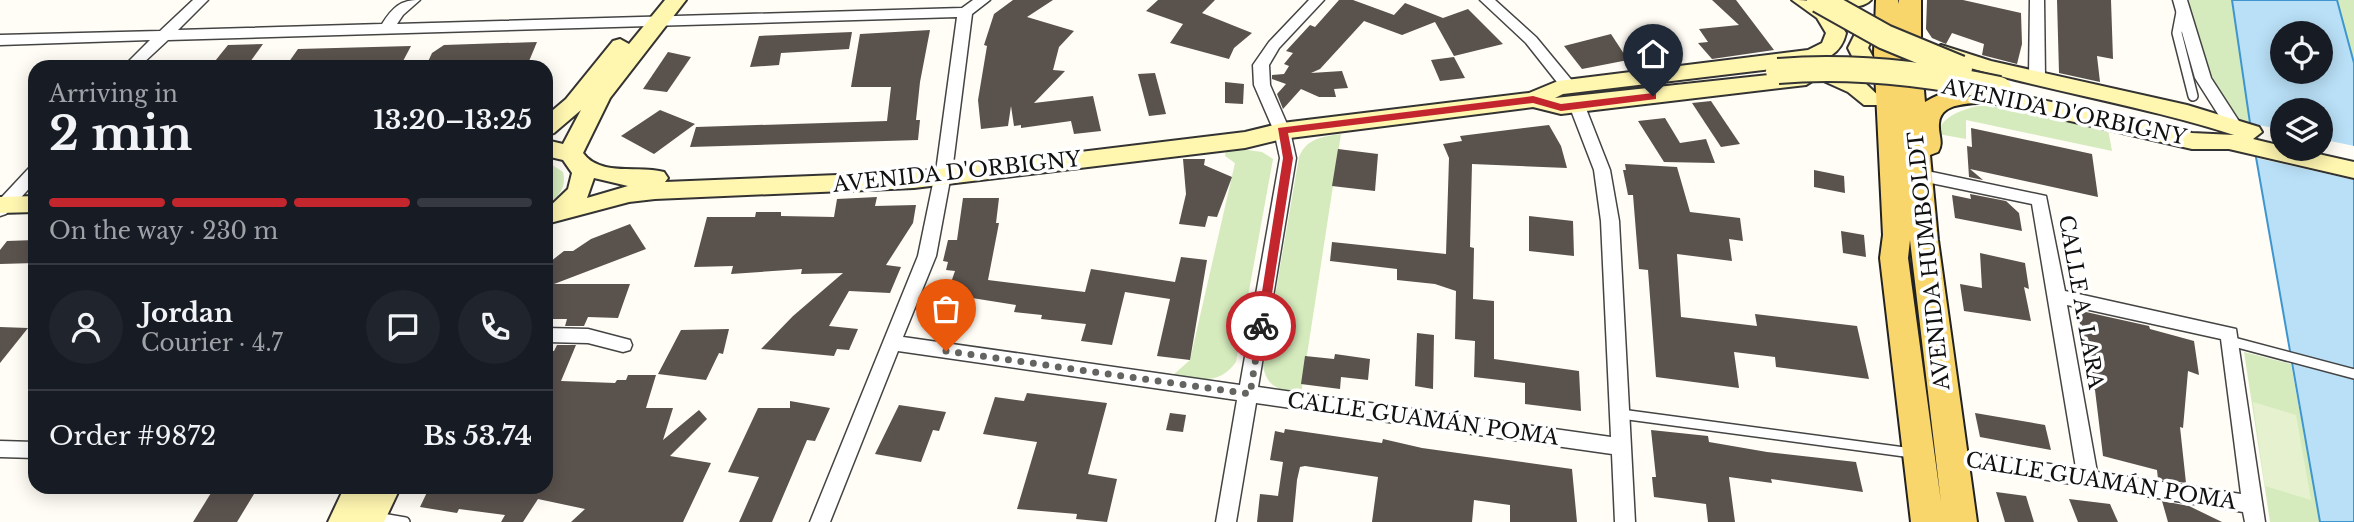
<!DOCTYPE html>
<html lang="en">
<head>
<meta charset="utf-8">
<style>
  body { margin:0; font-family:"Libre Baskerville",serif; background:#20242c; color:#f1f3f6; height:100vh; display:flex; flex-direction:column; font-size:26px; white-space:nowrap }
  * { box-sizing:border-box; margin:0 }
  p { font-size:23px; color:#9ea1a6 }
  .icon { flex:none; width:38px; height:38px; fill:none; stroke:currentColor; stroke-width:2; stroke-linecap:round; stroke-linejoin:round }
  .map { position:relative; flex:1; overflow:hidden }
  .details { position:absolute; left:28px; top:60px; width:525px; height:434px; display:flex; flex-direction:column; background:#171b24; border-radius:21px; box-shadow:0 4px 18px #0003 }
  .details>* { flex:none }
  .fabs { position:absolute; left:2270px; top:21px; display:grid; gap:14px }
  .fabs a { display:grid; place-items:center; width:63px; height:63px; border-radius:50%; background:#171b24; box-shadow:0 4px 18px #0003; font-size:35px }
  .pin { position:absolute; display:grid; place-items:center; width:60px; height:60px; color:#fff; margin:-72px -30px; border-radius:50% 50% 50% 0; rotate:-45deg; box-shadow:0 0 7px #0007 }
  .pin .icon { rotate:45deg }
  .courier { position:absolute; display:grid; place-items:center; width:70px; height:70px; margin:-35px; border:5px solid #c4262e; border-radius:50%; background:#fff; color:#222; box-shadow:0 2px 9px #0007 }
  .head em { font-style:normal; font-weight:700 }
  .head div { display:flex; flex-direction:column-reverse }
  .head { display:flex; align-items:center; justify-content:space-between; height:119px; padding:0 21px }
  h1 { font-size:46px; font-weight:700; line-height:52px }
  .bar { display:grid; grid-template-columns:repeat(4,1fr); gap:10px 7px; align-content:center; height:84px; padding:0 21px }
  .bar i { height:9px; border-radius:5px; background:#363941 }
  .bar .current { background:#c4262e }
  .bar p { grid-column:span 4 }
  .line { display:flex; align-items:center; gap:18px; padding:0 21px; border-top:2px solid #363941 }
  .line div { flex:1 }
  .round { display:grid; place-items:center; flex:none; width:74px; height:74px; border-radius:37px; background:#20242c }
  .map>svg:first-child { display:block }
</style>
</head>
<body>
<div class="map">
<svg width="2354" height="522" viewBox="0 0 2354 522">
  <rect width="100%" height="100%" fill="#fffdf5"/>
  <g fill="#d5ebbd">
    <path d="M 2189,0 L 2232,0 L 2251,126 C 2209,110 2195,40 2189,0 Z"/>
    <polygon points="2337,0 2354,0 2354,63"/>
    <path d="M 1978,106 L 1993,106 L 2108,129 L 2112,151 L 1966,120 L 1966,139 L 1938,134 C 1941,116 1962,110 1978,106 Z"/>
    <path d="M 1341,134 L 1301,394 C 1281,391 1267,388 1263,366 L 1299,157 C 1307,138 1322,137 1341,134 Z"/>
    <path d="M 1227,147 L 1262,152 L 1273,159 L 1236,362 C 1219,386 1199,379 1173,375 L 1190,360 L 1235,163 L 1225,156 Z"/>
    <path d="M 546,161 L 563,172 C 567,188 558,197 546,206 Z"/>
    <polygon points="2244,352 2291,364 2320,522 2270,522"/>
  </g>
  <polygon fill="#e6f2cf" points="2253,402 2296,415 2311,500 2265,486"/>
  <path fill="#b9e0f7" stroke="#3f96cf" stroke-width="2" fill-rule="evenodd" d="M 2232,0 L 2337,0 L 2354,63 L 2354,522 L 2320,522 L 2250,123 ZM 2282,33 L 2320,33 L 2320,72 L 2282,72 ZM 2282,110 L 2320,110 L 2320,149 L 2282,149 Z"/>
  <polygon fill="#fffdf5" points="2250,123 2282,130 2282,149 2320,149 2321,139 2354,146 2354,180 2257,158"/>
  <g fill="#5a524d">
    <polygon points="1013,0 1053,0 1027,17 1074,31 1059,47 1053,70 1065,71 1034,103 1093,96 1101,131 1074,134 1071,121 1021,128 1021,125 1014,126 1011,106 1008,126 981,129 978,100 987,46 984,45 994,14"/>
    <polygon points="1158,0 1215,0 1202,13 1252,33 1234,48 1229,59 1170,43 1183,24 1146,11"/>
    <polygon points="1339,0 1353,0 1394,15 1405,3 1443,18 1468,9 1503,44 1454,56 1435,22 1402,35 1364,21 1320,69 1311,73 1342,71 1348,88 1334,89 1336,97 1319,97 1301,89 1283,109 1277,94 1286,84 1272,79 1272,75 1284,74 1289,66 1284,64 1293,53 1286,51 1310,25 1315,27"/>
    <polygon points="1712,0 1736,0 1774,50 1712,59 1698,43 1708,42 1699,29 1739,25"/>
    <polygon points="1927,0 1963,0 2021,13 2022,44 2017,64 1982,55 1984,44 1952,33 1946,44 1932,38 1926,29"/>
    <polygon points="2057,0 2111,0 2113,59 2097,56 2100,82 2059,73"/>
    <polygon points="930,30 920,82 916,120 920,120 918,140 690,147 696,127 887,121 891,87 851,87 860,34"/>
    <polygon points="852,32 849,49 781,53 779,65 750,67 759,36"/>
    <polygon points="1611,34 1628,60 1582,69 1564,46"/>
    <polygon points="537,42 527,66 426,66 432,53 444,45"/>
    <polygon points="263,44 247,66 211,66 228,45"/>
    <polygon points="411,46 402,63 383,66 286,66 298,49"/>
    <polygon points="668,52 691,57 667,92 643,89"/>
    <polygon points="1454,57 1465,78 1440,81 1431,60"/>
    <polygon points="1155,73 1166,114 1149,116 1138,74"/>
    <polygon points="1225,82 1244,84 1243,104 1225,103"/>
    <polygon points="1711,101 1740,144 1721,147 1692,103"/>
    <polygon points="660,110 695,124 654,154 621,136"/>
    <polygon points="1665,118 1680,143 1706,139 1715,163 1664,162 1638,121"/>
    <polygon points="1549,125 1561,146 1567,168 1472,164 1470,247 1474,248 1473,299 1494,301 1494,359 1579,371 1581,411 1525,404 1525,383 1474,377 1475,341 1455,339 1456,291 1435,284 1397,280 1397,269 1330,261 1332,242 1446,254 1449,158 1443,144 1462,141 1460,136"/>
    <polygon points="1971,128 2092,154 2098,197 1970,169 1983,180 1969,177 1967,146 1972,147"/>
    <polygon points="1338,149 1378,154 1375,191 1332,186"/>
    <polygon points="1183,159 1205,159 1204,165 1232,177 1217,217 1208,216 1205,227 1179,224 1186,194"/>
    <polygon points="1625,164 1677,167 1690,212 1740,218 1743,241 1729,239 1732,261 1677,254 1681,317 1757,326 1755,314 1857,326 1869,379 1776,367 1775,357 1734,352 1739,388 1656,377 1648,270 1639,269 1633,195 1628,195 1623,170 1626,170"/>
    <polygon points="1814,170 1844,176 1845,193 1814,187"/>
    <polygon points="1970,194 2006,201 2019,213 2022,231 1955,218 1952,195 1971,199"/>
    <polygon points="877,197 875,206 916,205 913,223 886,265 901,267 890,293 849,291 829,326 858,329 849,350 837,349 834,356 761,349 793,316 843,273 801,274 802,269 731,274 733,266 694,267 707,217 755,217 756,212 781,212 781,216 834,217 837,199"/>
    <polygon points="963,198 999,198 996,223 999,223 988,280 1085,292 1091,269 1175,282 1181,257 1207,260 1190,360 1157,356 1170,299 1125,292 1112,345 1081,341 1086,324 1041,319 1042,315 1014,312 1016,305 947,294 955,271 946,270 948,262 943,261 948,240 957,240"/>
    <polygon points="1529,216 1573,221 1574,256 1529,251"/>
    <polygon points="630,224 646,249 554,284 630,284 618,318 588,317 584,326 565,326 567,319 546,319 546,265 564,251 573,251 591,239"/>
    <polygon points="1841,231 1864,235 1866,257 1843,253"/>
    <polygon points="35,240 35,263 0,264 0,250 7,241"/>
    <polygon points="1980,253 2025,263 2029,289 2024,287 2031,321 1964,311 1960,284 1982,288"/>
    <polygon points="2077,310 2149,326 2150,329 2194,341 2199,375 2188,371 2183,428 2180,427 2186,483 2158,479 2157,470 2103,456 2095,390 2089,389 2084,366 2089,367"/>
    <polygon points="0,327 28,328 0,363"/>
    <polygon points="729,329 723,354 719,353 706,380 658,374 681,330"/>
    <polygon points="1417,333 1434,335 1433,389 1415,386"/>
    <polygon points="557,345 576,345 561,381 615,383 617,380 626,380 628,375 656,375 646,408 673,408 663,440 699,410 707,419 670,456 711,463 683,522 571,522 585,509 538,499 523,522 501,522 505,515 459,509 457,513 420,507 430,486 546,486 546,351 554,351"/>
    <polygon points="1335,354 1370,359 1368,380 1341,377 1340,389 1301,384 1305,356 1334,359"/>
    <polygon points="1027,393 1107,403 1088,474 1117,479 1107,522 1076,519 1077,514 1017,509 1037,442 983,434 995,397 1024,401"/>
    <polygon points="790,401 830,408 815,441 807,440 772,522 739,522 759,477 728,472 758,408 790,408"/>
    <polygon points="899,405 946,412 939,431 933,430 921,462 875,454"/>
    <polygon points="1170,413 1186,415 1183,432 1166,430"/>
    <polygon points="1975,413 2045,425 2051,450 1980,437"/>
    <polygon points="1285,429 1382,443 1383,439 1422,448 1572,469 1577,522 1510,522 1510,505 1474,500 1472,522 1372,522 1378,477 1305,466 1300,467 1297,480 1293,522 1257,522 1260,494 1278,496 1283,462 1270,460 1275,431 1284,433"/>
    <polygon points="1651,430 1708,436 1709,442 1767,452 1856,462 1863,492 1771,479 1772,483 1729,477 1735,522 1708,522 1706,504 1654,497 1652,477 1656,477"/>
    <polygon points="1996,492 2026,496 2034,522 2005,522"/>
    <polygon points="211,493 254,494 237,522 193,522"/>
    <polygon points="2069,499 2110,504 2118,522 2078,522"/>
    <polygon points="2162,501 2189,506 2222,522 2168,522"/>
  </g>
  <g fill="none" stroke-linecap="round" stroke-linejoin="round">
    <defs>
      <g id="service">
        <polyline points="2181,12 2177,33 2193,96"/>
        <polyline points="2230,341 2354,374"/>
        <polyline points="1621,414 1912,453"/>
        <polyline points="376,517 405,522"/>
      </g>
      <g id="minor">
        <path d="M 193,0 L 208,0 L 178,30 L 382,24 C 393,7 400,0 420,0 L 403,15 L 397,24 L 962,8 L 973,0 L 990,0 L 972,14 L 953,164 L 936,256 L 903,337 L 1240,385 L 1280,158 L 1274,131 L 1254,85 L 1253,65 L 1269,42 L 1309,0 L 1324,0 L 1279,48 L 1269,65 L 1270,85 L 1290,131 L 1296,158 L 1258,387 L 1611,437 L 1601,221 L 1594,170 L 1569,105 L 1571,101 L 1583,101 L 1610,170 L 1619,221 L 1635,522 L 1615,522 L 1612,454 L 1256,403 L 1236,522 L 1216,522 L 1237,400 L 898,351 L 830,522 L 810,522 L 918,256 L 937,164 L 957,17 L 168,40 L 140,66 L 124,66 L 150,40 L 0,45 L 0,35 L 160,31 Z"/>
        <polygon points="1480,0 1495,0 1536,37 1574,83 1577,87 1574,91 1564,91 1526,43"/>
        <polygon points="2030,0 2044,0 2045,78 2037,83 2029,78"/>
        <polygon points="2173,0 2187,0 2211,78 2244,129 2242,133 2230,133 2195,78"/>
        <polygon points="35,166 35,182 6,214 0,216 0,199 29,168"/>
        <path d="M 1932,172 L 2046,196 L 2065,291 L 2236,329 L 2265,522 L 2245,522 L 2243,512 L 1943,463 L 1940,457 L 1943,451 L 1950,449 L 2076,468 L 2032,204 L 1926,182 L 1924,178 L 1926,174 ZM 2067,305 L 2221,339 L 2241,494 L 2097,472 Z"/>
        <polygon points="546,328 588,329 630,340 632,345 630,350 623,352 588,343 546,342"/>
        <polygon points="0,441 35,442 35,458 0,457"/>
      </g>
      <g id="secondary">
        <path d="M 665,0 L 686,0 L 610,98 L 583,153 C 600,177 640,165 664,172 L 668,178 L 665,182 L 914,172 L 1245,132 L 1282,123 L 1529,93 L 1558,81 L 1808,50 L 1822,43 L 1826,33 L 1817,18 L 1792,0 C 1825,0 1830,5 1846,33 C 1841,55 1825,60 1805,65 L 1563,94 L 1555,98 L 1806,71 L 1815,76 L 1826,69 L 1864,82 L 1883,100 L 1880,105 L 1864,105 L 1848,92 L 1817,78 L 1806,85 L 1561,114 L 1533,107 L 1282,139 L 1245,148 L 914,188 L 655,199 L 629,202 L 546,224 L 546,210 L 568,189 L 572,173 L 563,160 L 546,156 L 546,140 L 563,144 L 581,110 L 554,133 L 546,136 L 546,116 L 566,99 L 613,41 L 620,39 L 629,44 ZM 594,178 L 628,186 L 587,198 Z"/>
        <path d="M 1833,0 L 1871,0 C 1863,9 1841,9 1833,0 Z"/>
        <polygon points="1878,27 1888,33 1885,38 1871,41 1868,48 1873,57 1892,71 1881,78 1857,66 1848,48 1856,32"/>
        <path d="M 1941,45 L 1991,61 L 2187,105 L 2259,127 L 2262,132 L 2253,139 L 2282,146 L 2282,149 L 2296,149 L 2354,162 L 2354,178 L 2229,149 L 2192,149 L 1966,97 L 1963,92 L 1966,87 L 1974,85 L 2192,133 L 2234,135 C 2135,103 2032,89 1934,57 L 1931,52 Z"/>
        <polygon points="35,196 35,212 0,213 0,197"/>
        <polygon points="345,486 401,486 384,522 328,522"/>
      </g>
      <path id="primary" d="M 1876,0 L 1898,0 L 1898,4 L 1899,0 L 1921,0 L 1921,56 L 1925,102 C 1945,89 1976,83 1999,89 L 2002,95 L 1999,101 C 1982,105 1940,98 1939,124 C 1938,135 1944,142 1938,152 L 1930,155 L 1938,240 L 1977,522 L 1911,522 L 1880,258 L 1883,235 L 1874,52 ZM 1910,240 L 1941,502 L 1908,258 Z"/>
    </defs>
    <use href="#service" stroke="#444" stroke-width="12"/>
    <use href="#minor" stroke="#444" stroke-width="3"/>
    <use href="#secondary" stroke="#333" stroke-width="4"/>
    <use href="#primary" stroke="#222" stroke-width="4"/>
    <use href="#service" stroke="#fff" stroke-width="9"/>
    <use href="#minor" fill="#fff" fill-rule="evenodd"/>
    <use href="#secondary" fill="#fff6b0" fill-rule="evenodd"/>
    <use href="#primary" fill="#f9d66b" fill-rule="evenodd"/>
    <defs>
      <g id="secondary-bridge">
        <polyline points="1819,0 1885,37 1960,68"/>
        <path d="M 1778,71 C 1853,65 1925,73 1999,89"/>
      </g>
    </defs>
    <use href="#secondary-bridge" stroke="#333" stroke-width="28" stroke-linecap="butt"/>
    <use href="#secondary-bridge" stroke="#fff6b0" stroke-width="24"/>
  </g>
  <polygon fill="#c4262e" points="1653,93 1656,94 1656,99 1561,111 1533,103 1288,133 1293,158 1267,326 1265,330 1256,330 1283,158 1278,128 1533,96 1561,104"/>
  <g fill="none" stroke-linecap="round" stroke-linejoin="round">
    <polyline stroke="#646461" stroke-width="7" stroke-dasharray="0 12.6" points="946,351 1250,394 1261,326"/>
  </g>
  <g text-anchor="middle" stroke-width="7" stroke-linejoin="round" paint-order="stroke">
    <g font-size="21" fill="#111" stroke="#fff">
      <text transform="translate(2064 112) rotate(12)" y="7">AVENIDA D'ORBIGNY</text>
      <text transform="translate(957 172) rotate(-6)" y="7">AVENIDA D'ORBIGNY</text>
      <text transform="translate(1929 261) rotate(-96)" y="7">AVENIDA HUMBOLDT</text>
      <text transform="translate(2081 302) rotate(80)" y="7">CALLE A. LARA</text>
      <text transform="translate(1423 419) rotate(8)" y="7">CALLE GUAMÁN POMA</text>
      <text transform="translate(2101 481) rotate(9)" y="7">CALLE GUAMÁN POMA</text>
    </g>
  </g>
</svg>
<div class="fabs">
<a><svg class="icon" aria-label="locate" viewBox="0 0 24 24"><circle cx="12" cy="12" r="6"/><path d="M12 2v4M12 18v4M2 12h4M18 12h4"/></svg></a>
<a><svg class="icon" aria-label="layers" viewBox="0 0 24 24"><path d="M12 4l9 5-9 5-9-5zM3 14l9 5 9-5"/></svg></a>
</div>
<div class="pin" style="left:946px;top:351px;background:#ea580c"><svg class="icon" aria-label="bag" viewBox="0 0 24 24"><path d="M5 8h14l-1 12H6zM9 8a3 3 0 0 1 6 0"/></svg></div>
<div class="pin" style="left:1653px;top:96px;background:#1f2937"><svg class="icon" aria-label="home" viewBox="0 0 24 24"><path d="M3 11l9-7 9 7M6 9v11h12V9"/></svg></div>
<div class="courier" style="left:1261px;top:326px"><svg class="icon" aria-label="bike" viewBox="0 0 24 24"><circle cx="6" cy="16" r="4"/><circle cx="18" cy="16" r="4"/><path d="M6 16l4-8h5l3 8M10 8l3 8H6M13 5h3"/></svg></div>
<section class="details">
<div class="head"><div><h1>2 min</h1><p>Arriving in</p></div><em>13:20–13:25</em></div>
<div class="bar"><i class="current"></i><i class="current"></i><i class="current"></i><i></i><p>On the way · 230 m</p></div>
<div class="line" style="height:126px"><a class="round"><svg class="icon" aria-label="person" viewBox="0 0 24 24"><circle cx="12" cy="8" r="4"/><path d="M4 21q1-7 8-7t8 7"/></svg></a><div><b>Jordan</b><p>Courier · 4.7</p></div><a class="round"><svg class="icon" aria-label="chat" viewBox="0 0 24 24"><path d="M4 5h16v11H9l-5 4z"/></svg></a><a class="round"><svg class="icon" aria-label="phone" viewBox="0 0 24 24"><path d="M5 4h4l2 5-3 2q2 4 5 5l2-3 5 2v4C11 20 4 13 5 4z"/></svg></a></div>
<div class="line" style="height:91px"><div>Order #9872</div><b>Bs 53.74</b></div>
</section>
</div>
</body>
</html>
